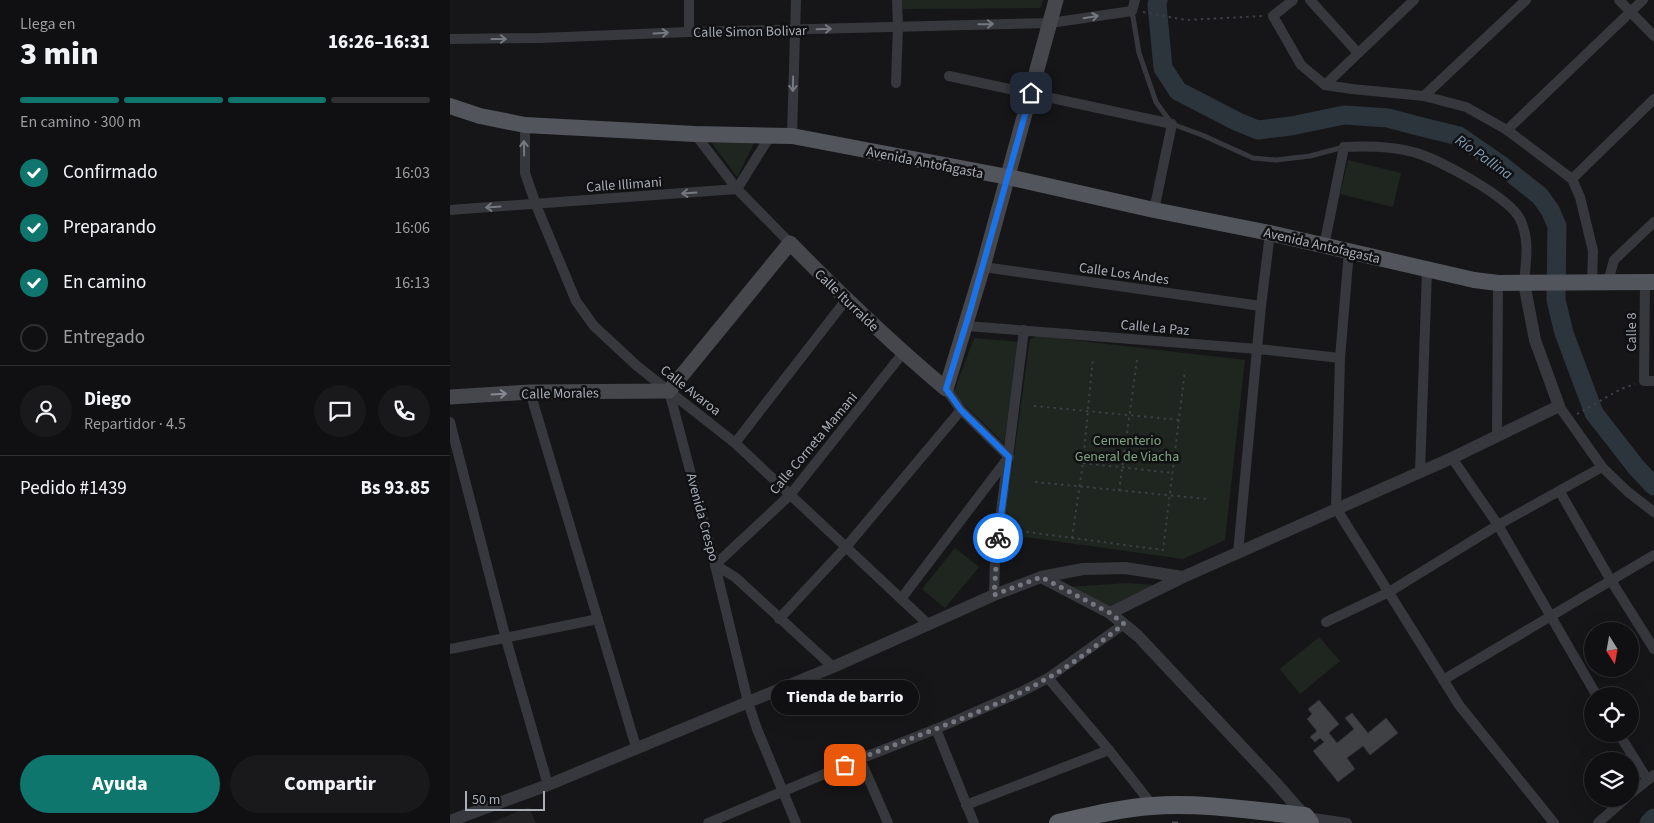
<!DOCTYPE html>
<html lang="es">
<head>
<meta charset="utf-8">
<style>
  body { margin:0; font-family:"Source Sans 3",sans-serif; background:#19191b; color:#f1f3f6; height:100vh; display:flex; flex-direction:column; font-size:19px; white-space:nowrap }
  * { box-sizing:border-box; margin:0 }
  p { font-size:16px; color:#9c9d9f }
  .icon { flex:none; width:28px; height:28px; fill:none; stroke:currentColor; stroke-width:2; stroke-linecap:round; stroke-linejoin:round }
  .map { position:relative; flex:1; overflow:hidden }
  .side { display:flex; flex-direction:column; background:#101012; width:450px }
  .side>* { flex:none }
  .needle { width:32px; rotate:169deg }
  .tools { position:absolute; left:1134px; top:622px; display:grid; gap:10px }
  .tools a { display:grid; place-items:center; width:55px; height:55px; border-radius:50%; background:#101012; box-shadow:0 5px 20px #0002,0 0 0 1px #303032; font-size:25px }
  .scale { position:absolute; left:15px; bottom:12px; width:80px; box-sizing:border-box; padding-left:5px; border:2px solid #a8adb8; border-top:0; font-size:14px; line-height:18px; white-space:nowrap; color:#a8adb8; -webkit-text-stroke:4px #111113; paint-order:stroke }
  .pin { position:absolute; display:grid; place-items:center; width:42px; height:42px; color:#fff; margin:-21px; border-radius:10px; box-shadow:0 2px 8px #0006 }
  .courier { position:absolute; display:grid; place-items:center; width:50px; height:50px; margin:-25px; border:4px solid #1a73e8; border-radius:50%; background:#fff; color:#222; box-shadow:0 1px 6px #0007 }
  .bubble { position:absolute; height:35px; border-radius:18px; background:#101012; box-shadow:0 5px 20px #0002,0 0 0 1px #303032; font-size:16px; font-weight:800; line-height:35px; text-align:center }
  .headline em { font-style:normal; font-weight:800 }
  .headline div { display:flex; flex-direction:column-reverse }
  .headline { display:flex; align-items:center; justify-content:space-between; height:85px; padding:0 20px }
  h1 { font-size:32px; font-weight:800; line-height:38px }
  .bar { display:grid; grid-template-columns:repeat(4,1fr); gap:8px 5px; align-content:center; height:60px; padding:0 20px }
  .bar i { height:6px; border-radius:4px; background:#303032 }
  .bar .selected { background:#0f766e }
  .bar p { grid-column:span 4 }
  .line { display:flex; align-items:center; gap:12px; padding:0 20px; border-top:1px solid #303032 }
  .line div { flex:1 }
  .round { display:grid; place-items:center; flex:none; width:52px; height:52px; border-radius:26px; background:#19191b }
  ol { padding:0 20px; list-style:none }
  li { display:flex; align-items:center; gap:15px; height:55px }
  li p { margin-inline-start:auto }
  li .icon { padding:5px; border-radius:50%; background:#0f766e; color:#fff; stroke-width:4 }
  li:last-child { color:#9c9d9f }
  li i { width:28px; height:28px; border:2px solid #303032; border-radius:50% }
  .cta { display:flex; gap:10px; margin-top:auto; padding:10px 20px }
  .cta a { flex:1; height:58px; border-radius:30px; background:#0f766e; color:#fff; font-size:20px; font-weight:800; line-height:58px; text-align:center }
  .cta a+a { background:#19191b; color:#f1f3f6 }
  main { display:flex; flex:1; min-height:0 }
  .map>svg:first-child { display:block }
</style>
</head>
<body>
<main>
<section class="side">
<div class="headline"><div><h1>3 min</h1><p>Llega en</p></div><em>16:26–16:31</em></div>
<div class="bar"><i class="selected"></i><i class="selected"></i><i class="selected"></i><i></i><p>En camino · 300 m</p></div>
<ol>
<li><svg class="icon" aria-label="check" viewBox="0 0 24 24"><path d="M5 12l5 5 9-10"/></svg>Confirmado<p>16:03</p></li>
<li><svg class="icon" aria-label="check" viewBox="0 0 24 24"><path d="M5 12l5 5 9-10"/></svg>Preparando<p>16:06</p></li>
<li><svg class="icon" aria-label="check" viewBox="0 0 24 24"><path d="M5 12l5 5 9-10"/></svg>En camino<p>16:13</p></li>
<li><i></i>Entregado</li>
</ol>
<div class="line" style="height:90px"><a class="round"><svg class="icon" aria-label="person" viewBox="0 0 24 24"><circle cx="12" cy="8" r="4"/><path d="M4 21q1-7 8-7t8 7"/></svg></a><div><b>Diego</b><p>Repartidor · 4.5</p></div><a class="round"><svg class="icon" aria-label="chat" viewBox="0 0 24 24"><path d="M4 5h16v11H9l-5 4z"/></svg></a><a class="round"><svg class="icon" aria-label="phone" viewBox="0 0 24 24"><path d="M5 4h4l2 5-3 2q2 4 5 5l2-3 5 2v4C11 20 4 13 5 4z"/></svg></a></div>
<div class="line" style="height:65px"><div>Pedido #1439</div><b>Bs 93.85</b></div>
<div class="cta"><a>Ayuda</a><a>Compartir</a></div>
</section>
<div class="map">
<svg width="1204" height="823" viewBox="0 0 1204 823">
  <rect width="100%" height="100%" fill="#161618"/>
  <polygon fill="#222225" points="79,807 86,823 40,823"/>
  <g fill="#1e261f">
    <polygon points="451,0 593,0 590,8 453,9"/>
    <polygon points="262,143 304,143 287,177"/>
    <polygon points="898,160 951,173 943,207 890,194"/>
    <polygon points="588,336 795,360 775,540 733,559 553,534 580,339"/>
    <polygon points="524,338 572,342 554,443 503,394"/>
    <polygon points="505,548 529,567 495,608 472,589"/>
    <polygon points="678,583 705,585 655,608 616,587"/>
    <polygon points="869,637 890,661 850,694 830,669"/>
  </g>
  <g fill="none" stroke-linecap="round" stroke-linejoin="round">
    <g stroke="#2c353c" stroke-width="19">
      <polyline points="708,0 707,5 713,68 728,91 788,122 808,130 841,126 894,115 938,118 968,126 1009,136 1051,165 1090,196 1100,210 1107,226 1106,300 1114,333 1144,413 1186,467 1204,486"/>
      <polyline points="1199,823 1204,818"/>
    </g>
  </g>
  <polygon fill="#404145" stroke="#303034" points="869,700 889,724 879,733 887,743 904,729 895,718 902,713 918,733 936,718 948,733 920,755 913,746 897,758 905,769 888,782 863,751 874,742 870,738 865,742 860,737 867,731 857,719 862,714 858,709"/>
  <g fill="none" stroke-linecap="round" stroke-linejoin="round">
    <g stroke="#3d3f44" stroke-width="2" stroke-dasharray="2.5 4" stroke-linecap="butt">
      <polyline points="693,12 736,20 813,16"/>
      <polyline points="584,406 729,420"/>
      <polyline points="1127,414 1171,389 1185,384"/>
      <polyline points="633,463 723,473"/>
      <polyline points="585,482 757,499"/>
      <polyline points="669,491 687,360"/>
      <polyline points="570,531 713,550 735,370"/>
      <polyline points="622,538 633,463 643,357"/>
    </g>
    <polyline stroke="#37383d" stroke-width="5" points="682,11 689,53 706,102 722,124 752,135 803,158 826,160 860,156 894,147"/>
    <g stroke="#37383d" stroke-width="10">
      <polyline points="239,0 239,32"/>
      <polyline points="843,0 823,16 851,65 875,85 902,89 974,96 1016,107 1057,130 1122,179 1130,197 1143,251 1142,282"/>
      <polyline points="860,0 908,53"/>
      <polyline points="1169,0 1204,36"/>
      <polyline points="0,39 90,38 239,32 600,23 682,11 685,0"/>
      <polyline points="499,76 722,124 704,210"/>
      <polyline points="446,83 448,26 447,0"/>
      <polyline points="875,85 964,0"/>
      <polyline points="974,96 1076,0"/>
      <polyline points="75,125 75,173 86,205 126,301 144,326 187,366 285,443 479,625"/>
      <polyline points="1057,130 1193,0"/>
      <polyline points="245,134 287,189 340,243"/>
      <polyline points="342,136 346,0"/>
      <polyline points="1122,179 1204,99"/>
      <polyline points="287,189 320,136"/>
      <polyline points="0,210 287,189"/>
      <path d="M 874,246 L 894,147 C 917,146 941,146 963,152 C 987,158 1059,197 1070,219 C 1080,240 1076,260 1074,283"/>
      <polyline points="899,251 890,358 886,508 1009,705 1104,823"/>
      <polyline points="533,267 811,306"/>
      <polyline points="1158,282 1164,260 1204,222"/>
      <polyline points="1195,282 1194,381 1204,381"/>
      <polyline points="516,326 808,349 890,358"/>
      <polyline points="496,389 511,410 559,457"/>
      <polyline points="219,391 265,565 298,702 307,729 346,823"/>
      <polyline points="80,392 186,747"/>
      <polyline points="1109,406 1152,467 1178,492 1204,512"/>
      <polyline points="0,422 56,639 98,785"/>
      <polyline points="1047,436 1048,283"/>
      <polyline points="285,443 396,300"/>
      <polyline points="1002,458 1048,525 1147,696"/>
      <polyline points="970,472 977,270"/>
      <polyline points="1110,492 1160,579 1204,649"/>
      <polyline points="788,553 811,306 820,233"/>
      <polyline points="544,595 545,559 574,330"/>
      <polyline points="451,599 558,458"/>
      <polyline points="329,619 396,547 511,410"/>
      <polyline points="876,622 939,592 1048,525 1152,467"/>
      <polyline points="0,649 148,619"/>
      <polyline points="383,667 285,577 265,565 340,495 453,353"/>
      <polyline points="598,678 659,750 703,806"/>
      <polyline points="993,680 1204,555"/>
      <polyline points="486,729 524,823"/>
      <polyline points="1169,734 1197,779"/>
      <polyline points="410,759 438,823"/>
      <polyline points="1180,794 1204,775"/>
      <polyline points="516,805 659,750"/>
      <polyline points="856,817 897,823"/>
      <polyline points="258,823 410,759 486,729 571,692 598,678 674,624"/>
      <polyline points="1148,823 1175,799"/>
    </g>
    <g stroke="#37383d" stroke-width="12">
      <polyline points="591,577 660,613 688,636 825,782 855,816"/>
      <polyline points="660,613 733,577 1002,458 1109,406 1085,340 1074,283"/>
      <polyline points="0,821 98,785 383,667 544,595 591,577 633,569 675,568 733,577"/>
    </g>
    <path stroke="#45474d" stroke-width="15" d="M 0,397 L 80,392 L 219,391 L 340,243 C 390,294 441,343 496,389 L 533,267 L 606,0"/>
    <polyline stroke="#53555c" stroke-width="16" points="0,106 30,116 75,125 245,134 342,136 558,177 704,210 820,233 1024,280 1048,283 1204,282"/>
    <path stroke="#5b5e65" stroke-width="18" d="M 608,823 C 639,816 671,808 702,806 C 750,802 807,811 855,816 L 860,823"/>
    <polyline stroke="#4a4c52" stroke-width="3" stroke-dasharray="6 5" stroke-linecap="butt" points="722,823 732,823"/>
  </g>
  <defs><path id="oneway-shaft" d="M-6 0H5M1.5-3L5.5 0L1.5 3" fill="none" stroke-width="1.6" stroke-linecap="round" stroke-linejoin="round" transform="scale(1.25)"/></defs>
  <g stroke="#757881">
    <use href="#oneway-shaft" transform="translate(641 17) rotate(-9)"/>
    <use href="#oneway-shaft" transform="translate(536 24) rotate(-1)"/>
    <use href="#oneway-shaft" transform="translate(374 29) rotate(-2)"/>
    <use href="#oneway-shaft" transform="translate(211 33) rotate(-3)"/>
    <use href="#oneway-shaft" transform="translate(49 39)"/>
    <use href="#oneway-shaft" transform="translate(343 84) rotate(91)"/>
    <use href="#oneway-shaft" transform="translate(74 148) rotate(-91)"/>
    <use href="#oneway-shaft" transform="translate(239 193) rotate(176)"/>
    <use href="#oneway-shaft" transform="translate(43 207) rotate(176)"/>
  </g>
  <use stroke="#858993" href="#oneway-shaft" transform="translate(49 394) rotate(-3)"/>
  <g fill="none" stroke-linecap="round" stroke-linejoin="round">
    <path stroke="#757880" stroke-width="5" stroke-dasharray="0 9" d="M 395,765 C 462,736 532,715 596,679 C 624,664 649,643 674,624 L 660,613 L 591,577 L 544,595 L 548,538"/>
    <polyline stroke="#1a73e8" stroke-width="6" points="548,538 559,457 511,410 496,389 520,311 581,93"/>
  </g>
  <g text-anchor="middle" stroke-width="5" stroke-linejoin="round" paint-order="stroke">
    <g font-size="14" fill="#a8adb8" stroke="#111113">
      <text transform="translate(300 31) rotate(-1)" y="5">Calle Simon Bolivar</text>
      <text transform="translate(475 162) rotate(11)" y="5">Avenida Antofagasta</text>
      <text transform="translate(174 184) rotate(-4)" y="5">Calle Illimani</text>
      <text transform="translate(872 245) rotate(13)" y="5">Avenida Antofagasta</text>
      <text transform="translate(674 273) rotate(8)" y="5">Calle Los Andes</text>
      <text transform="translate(397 300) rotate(44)" y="5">Calle Iturralde</text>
      <text transform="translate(705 327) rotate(5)" y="5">Calle La Paz</text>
      <text transform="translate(1181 332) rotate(-90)" y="5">Calle 8</text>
      <text transform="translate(241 390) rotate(38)" y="5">Calle Avaroa</text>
      <text transform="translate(110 393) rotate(-1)" y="5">Calle Morales</text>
      <text transform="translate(363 443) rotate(-50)" y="5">Calle Corneta Mamani</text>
      <text transform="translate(253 517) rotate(75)" y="5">Avenida Crespo</text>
    </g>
    <g font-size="14" fill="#7fa381" stroke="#111113">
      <text x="677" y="445">Cementerio<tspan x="677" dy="16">General de Viacha</tspan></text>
    </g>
    <g font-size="15" font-style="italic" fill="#7f9bb3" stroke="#111113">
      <text transform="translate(1034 157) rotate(35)" y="5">Río Pallina</text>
    </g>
  </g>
</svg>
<div class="tools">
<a><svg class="needle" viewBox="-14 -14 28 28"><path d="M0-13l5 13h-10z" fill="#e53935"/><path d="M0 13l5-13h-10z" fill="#9c9d9f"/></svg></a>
<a><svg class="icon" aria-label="locate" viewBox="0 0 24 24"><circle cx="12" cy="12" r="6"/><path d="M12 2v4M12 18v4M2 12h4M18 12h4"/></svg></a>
<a><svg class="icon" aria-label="layers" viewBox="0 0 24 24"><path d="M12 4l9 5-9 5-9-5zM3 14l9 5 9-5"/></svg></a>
</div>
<div class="scale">50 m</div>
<div class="pin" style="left:395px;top:765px;background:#ea580c"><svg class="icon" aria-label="bag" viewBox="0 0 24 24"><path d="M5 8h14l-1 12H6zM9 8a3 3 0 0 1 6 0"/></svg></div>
<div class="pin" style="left:581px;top:93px;background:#1f2937"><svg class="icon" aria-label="home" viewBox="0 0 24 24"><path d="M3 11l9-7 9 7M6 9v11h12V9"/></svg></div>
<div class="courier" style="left:548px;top:538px"><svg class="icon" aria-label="bike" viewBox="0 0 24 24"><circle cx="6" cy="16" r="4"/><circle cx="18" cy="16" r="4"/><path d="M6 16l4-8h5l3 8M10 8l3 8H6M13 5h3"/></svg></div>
<div class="bubble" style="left:321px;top:680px;width:148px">Tienda de barrio</div>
</div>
</main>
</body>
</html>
